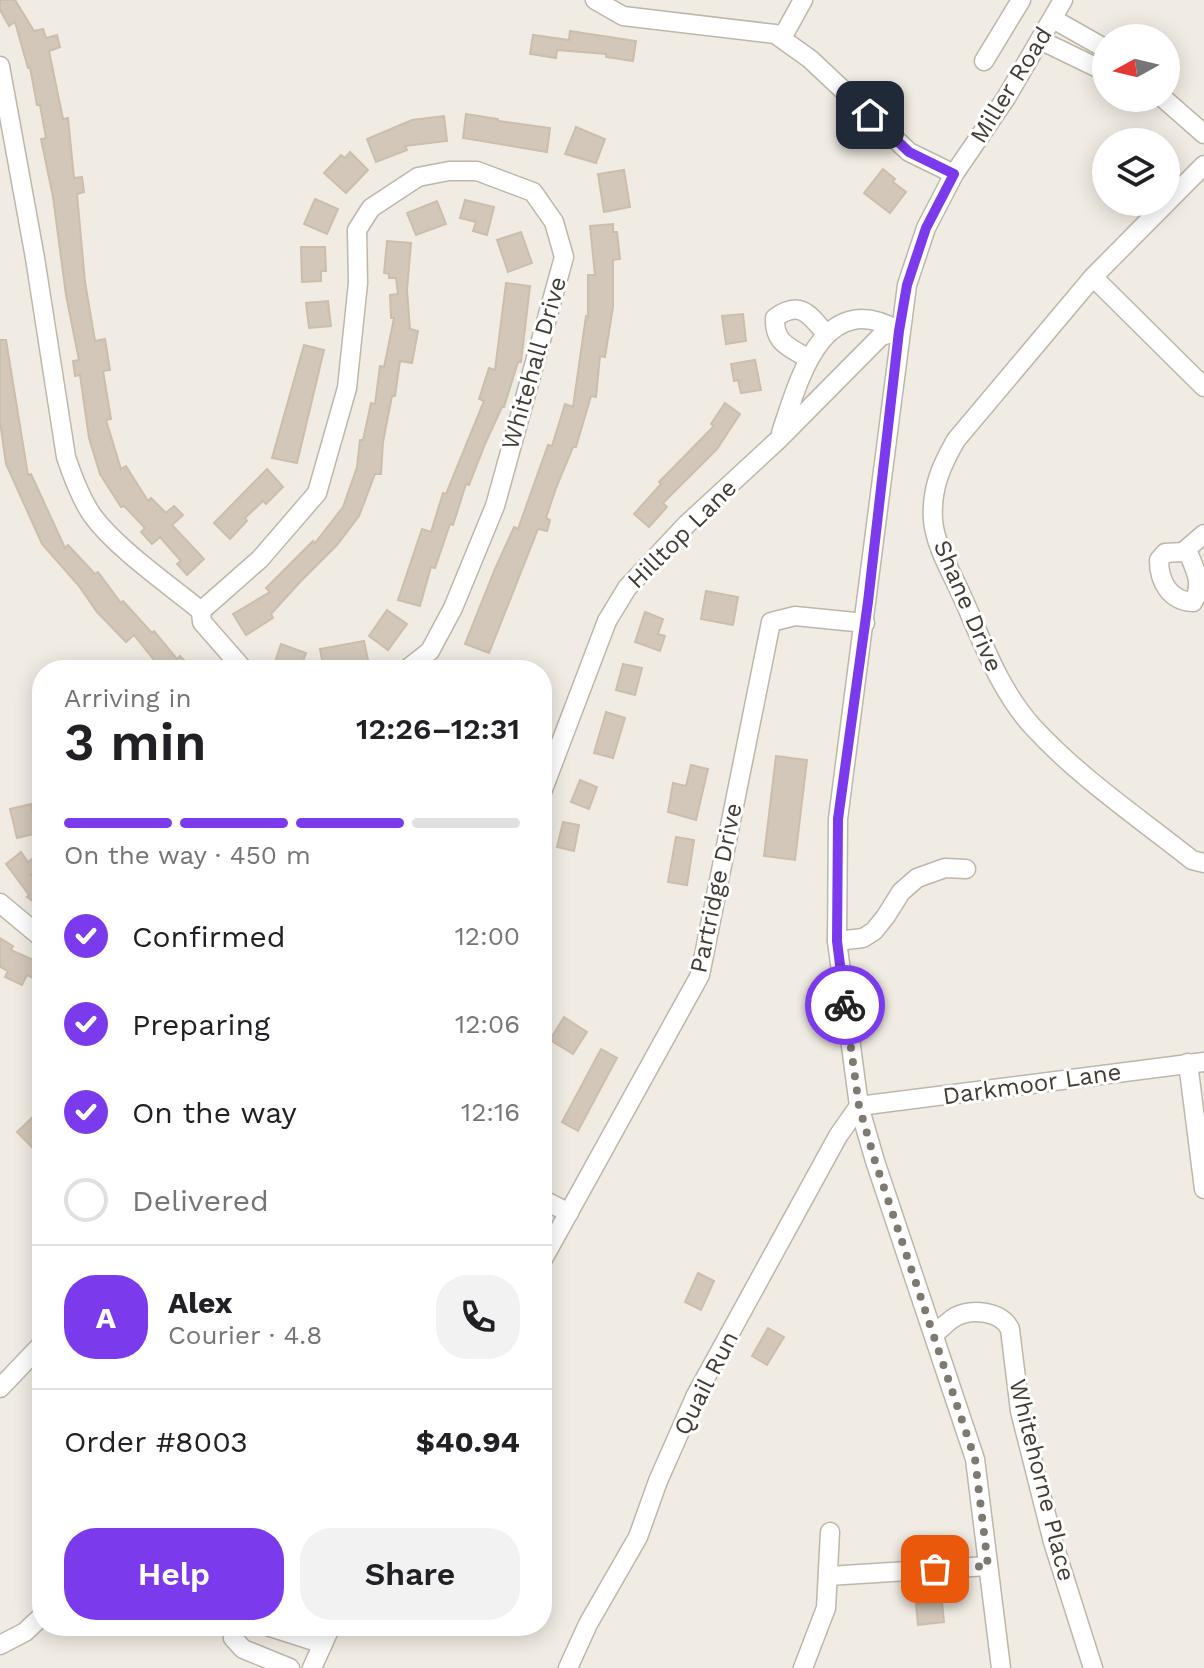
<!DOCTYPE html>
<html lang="en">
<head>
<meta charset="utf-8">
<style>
  body { margin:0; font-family:"Work Sans",sans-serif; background:#f2f2f2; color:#202124; height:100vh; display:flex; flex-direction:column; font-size:30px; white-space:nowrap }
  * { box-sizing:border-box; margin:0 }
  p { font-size:26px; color:#757577 }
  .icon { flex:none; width:44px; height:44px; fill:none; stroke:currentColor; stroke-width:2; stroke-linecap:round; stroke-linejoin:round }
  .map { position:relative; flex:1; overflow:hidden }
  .details { position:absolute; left:32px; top:660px; width:520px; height:976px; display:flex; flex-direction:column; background:#fff; border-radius:32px; box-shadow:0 4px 20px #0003 }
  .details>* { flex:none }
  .needle { width:52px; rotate:262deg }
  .controls { position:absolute; left:1092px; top:24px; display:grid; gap:16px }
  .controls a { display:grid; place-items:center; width:88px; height:88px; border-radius:50%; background:#fff; box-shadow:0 4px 20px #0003; font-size:40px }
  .pin { position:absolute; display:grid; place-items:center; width:68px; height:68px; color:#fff; margin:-34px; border-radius:16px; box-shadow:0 4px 12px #0006 }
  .courier { position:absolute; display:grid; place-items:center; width:80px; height:80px; margin:-40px; border:6px solid #7c3aed; border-radius:50%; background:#fff; color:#222; box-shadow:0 2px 10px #0007 }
  .headline em { font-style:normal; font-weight:600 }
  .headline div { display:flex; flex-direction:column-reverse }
  .headline { display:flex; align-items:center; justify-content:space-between; height:136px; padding:0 32px }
  h1 { font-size:52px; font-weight:600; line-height:60px }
  .bar { display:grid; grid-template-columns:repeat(4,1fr); gap:12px 8px; align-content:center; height:96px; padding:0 32px }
  .bar i { height:10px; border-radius:6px; background:#e0e0e0 }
  .bar .on { background:#7c3aed }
  .bar p { grid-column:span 4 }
  .line { display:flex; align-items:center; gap:20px; padding:0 32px; border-top:2px solid #e0e0e0 }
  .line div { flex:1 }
  .round { display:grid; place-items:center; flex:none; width:84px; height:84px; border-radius:32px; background:#f2f2f2 }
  ol { padding:0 32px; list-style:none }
  li { display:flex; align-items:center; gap:24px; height:88px }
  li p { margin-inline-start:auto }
  li .icon { padding:8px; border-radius:50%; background:#7c3aed; color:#fff; stroke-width:4 }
  li:last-child { color:#757577 }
  li i { width:44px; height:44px; border:4px solid #e0e0e0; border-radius:50% }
  .cta { display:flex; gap:16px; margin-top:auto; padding:16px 32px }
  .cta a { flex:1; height:92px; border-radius:32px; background:#7c3aed; color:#fff; font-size:32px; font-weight:600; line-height:92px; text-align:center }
  .cta a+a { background:#f2f2f2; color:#202124 }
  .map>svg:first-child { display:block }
</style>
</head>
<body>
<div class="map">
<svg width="1204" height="1668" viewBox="0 0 1204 1668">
  <rect width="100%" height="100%" fill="#f1ece3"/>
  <g fill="#d2c7b9" stroke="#ccbead" stroke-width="2">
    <polygon points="0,0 15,0 34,31 43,29 46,38 57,35 60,47 49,51 63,119 68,118 74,178 82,177 84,192 77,194 85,282 95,341 105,339 110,370 103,371 111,419 106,420 121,469 126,466 148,501 151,498 166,513 174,506 183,515 172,525 204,559 187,575 177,564 181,561 160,537 152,544 141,532 145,528 124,506 121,507 100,474 89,438 80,375 75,376 73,361 79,360 66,295 53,197 41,139 46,138 40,105 37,105 30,67 28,68 15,22 9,26 0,10"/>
    <polygon points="570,31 636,41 633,61 606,57 606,54 557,50 556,58 530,54 533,35 569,40"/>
    <polygon points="466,114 498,119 498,121 550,128 547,152 463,138"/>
    <polygon points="444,116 447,141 405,146 407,150 376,162 367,139 412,120"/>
    <polygon points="576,127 605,139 596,163 565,154"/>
    <polygon points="350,152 368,170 346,193 324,173 341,155 345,158"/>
    <polygon points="883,169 895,179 893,182 906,192 890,213 864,193"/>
    <polygon points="624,170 630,207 604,212 598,174"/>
    <polygon points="315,199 338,209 327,234 304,224"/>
    <polygon points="465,200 494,207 487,235 473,231 476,222 460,218"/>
    <polygon points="437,201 446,224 416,235 407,213"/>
    <polygon points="613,224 613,232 617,232 620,259 613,260 613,307 605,357 600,356 596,397 591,396 576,447 573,447 556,488 546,518 550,520 547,531 538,529 489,653 465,644 495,569 514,527 518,529 548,445 552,446 565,404 573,407 586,316 588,317 588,275 595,275 590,226"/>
    <polygon points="521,232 532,263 508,272 497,240"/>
    <polygon points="387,241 411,243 407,290 410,329 418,331 412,363 400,361 395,396 392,396 383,442 381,474 375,474 359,516 337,545 300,582 271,614 273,618 246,635 233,614 270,592 266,588 313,541 315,543 343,507 357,467 360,440 363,440 371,403 375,404 380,366 384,367 394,318 391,318 390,295 398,294 396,278 389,278 389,274 384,273"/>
    <polygon points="301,247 325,247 326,271 321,271 321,281 302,282"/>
    <polygon points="506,283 530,286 521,362 518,362 504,407 502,407 485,444 469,485 466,484 453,525 450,524 435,568 431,567 420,606 398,600 422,529 431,532 443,493 446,494 484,401 479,399 489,368 495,370"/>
    <polygon points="328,301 331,326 309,328 306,303"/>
    <polygon points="743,314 746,341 726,344 722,316"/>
    <polygon points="0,340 6,340 28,475 31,474 65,548 68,545 95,574 98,572 121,603 123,601 152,633 154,631 177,659 180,656 193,670 162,670 134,635 126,642 97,612 79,586 42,544 6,464 0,422"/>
    <polygon points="304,345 324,350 297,463 272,458"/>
    <polygon points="755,360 761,390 741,393 738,380 734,381 731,364"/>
    <polygon points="725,403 740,414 717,449 663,503 667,507 649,527 634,514 661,484 659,482 714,426 711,424"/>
    <polygon points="267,469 283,487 266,504 263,501 245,518 247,521 230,539 214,523"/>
    <polygon points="706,591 738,597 733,625 701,619"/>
    <polygon points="387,610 407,624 388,650 369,636"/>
    <polygon points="645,612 663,619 658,634 665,636 660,651 635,642"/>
    <polygon points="364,641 369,665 342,670 324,670 320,649"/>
    <polygon points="281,644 306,653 300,670 275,662"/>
    <polygon points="623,664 642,668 635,695 616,690"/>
    <polygon points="606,712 625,718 613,758 594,753"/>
    <polygon points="776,756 807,760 795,860 764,856"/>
    <polygon points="691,765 708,769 696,820 668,812 673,783 686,786"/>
    <polygon points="580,780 597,787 589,809 571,802"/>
    <polygon points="31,804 38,833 17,838 10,809"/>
    <polygon points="563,822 579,825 574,851 557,847"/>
    <polygon points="676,837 694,840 687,885 668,882"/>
    <polygon points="21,852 28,862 35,857 42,865 31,875 42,882 42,908 27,897 29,895 6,864"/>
    <polygon points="0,938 13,946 11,950 42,964 42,982 27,975 22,985 5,977 8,971 0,967"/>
    <polygon points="564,1017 587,1032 573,1054 550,1040"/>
    <polygon points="601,1049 617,1058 578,1131 562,1122"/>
    <polygon points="36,1114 42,1120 42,1138 32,1147 17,1132"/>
    <polygon points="698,1273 714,1281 701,1310 685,1302"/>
    <polygon points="768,1328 784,1337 767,1365 752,1356"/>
    <polygon points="942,1602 944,1622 918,1625 916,1604"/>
  </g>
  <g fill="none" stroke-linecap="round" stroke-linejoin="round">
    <defs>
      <g id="minor">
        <polyline points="595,0 623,16 775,34 810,59 909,152 954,174"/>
        <polyline points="1053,19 1106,49"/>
        <polyline points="782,38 803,0"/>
        <polyline points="1040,40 1106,72"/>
        <polyline points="984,61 1021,0"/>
        <path d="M 0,66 L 35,258 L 66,457 C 73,478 80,497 92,515 C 116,548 168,584 201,611 L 202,622 L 244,670"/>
        <polyline points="1163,98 1204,134"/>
        <path d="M 1204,165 L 1093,277 L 956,440 C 941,466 931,489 933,520 C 935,545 951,572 961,594 C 982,640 999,690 1033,727 C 1080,778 1138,817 1192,860 L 1204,863"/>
        <polyline points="1093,277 1204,387"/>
        <path d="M 807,358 C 788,346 774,343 775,318 C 800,299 810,315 826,334"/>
        <path d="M 781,433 C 799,379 823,286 899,331"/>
        <path d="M 1183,552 L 1188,552 C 1195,570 1204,584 1193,602 C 1170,601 1159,582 1159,560 L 1165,553 L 1183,552 L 1204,534"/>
        <polyline points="201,611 260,559 317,493 347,388 358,283 357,230 371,208 418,177 449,171 477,171 533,192 554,222 564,257 495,506 453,608 430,651 406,670"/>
        <polyline points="542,792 607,621 627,588 687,524 778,440 881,336 899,331"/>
        <polyline points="0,903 42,938"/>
        <polyline points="837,941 863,938 874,931 886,916 901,892 917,878 945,868 966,869"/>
        <polyline points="1188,1063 1204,1189"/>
        <polyline points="542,1199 569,1213"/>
        <polyline points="542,1261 700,975 771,622 795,616 865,623"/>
        <path d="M 934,1334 C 941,1329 948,1321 955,1317 C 972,1308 1001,1311 1010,1329 L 1020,1411 L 1053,1542 L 1093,1668"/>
        <polyline points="0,1388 42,1344"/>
        <polyline points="828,1576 988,1566"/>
        <polyline points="238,1626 233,1638 243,1649 290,1668"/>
        <polyline points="267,1626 323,1644"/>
        <polyline points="0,1645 25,1632 42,1616"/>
        <polyline points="312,1668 331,1626"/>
        <polyline points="568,1668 588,1624 638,1537 658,1481 696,1395 838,1136 859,1106 1204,1062"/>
        <polyline points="803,1668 826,1608 830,1532"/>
        <polyline points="1001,1668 975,1459 875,1161 859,1106 837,941 838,819 907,285 926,228 954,174 1006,98 1063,0"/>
      </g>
    </defs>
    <use href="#minor" stroke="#beb6a9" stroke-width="21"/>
    <use href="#minor" stroke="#fff" stroke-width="18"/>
  </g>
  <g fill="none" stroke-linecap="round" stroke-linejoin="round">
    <polyline stroke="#7f7a71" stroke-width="8" stroke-dasharray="0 14.4" points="845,1005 859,1106 875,1161 975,1459 988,1566 935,1569"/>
    <polyline stroke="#7c3aed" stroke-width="10" points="845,1005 837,941 838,819 868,602 899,331 907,285 926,228 954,174 909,152 870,115"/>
  </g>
  <g text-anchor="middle" stroke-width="6" stroke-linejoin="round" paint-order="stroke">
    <g font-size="24" fill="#423c34" stroke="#fff">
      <text transform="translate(1011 85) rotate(-58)" y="8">Miller Road</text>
      <text transform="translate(534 363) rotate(-74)" y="8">Whitehall Drive</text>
      <text transform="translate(682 534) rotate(-45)" y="8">Hilltop Lane</text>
      <text transform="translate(968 606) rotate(67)" y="8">Shane Drive</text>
      <text transform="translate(716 888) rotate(-78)" y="8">Partridge Drive</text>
      <text transform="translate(1032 1084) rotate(-8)" y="8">Darkmoor Lane</text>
      <text transform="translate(706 1383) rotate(-63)" y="8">Quail Run</text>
      <text transform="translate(1042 1480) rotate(76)" y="8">Whitehorne Place</text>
    </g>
  </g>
</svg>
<div class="controls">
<a><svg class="needle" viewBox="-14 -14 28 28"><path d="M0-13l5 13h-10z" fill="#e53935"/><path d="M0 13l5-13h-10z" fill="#757577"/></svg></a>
<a><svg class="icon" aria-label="layers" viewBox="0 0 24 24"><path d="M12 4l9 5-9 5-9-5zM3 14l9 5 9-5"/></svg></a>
</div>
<div class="pin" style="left:935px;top:1569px;background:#ea580c"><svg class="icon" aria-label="bag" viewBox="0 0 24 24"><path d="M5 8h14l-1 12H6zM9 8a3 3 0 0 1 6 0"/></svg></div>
<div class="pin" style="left:870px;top:115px;background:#1f2937"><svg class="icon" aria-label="home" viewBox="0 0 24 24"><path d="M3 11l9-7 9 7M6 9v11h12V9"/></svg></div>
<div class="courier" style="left:845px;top:1005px"><svg class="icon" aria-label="bike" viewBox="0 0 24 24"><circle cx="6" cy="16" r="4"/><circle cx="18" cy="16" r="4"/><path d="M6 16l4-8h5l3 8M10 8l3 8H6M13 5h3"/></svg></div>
<section class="details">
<div class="headline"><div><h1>3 min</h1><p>Arriving in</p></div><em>12:26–12:31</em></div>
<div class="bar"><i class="on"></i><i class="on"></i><i class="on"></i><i></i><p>On the way · 450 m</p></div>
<ol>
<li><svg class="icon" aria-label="check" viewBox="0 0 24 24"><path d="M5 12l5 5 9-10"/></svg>Confirmed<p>12:00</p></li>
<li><svg class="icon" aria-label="check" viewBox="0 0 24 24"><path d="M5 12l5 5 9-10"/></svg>Preparing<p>12:06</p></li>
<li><svg class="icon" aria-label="check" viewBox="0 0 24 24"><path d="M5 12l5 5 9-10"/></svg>On the way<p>12:16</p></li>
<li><i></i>Delivered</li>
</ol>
<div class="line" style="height:144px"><b class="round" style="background:#7c3aed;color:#fff">A</b><div><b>Alex</b><p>Courier · 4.8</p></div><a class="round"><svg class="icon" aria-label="phone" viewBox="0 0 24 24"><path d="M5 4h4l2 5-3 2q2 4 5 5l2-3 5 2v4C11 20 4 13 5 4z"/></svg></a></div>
<div class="line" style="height:104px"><div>Order #8003</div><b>$40.94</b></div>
<div class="cta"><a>Help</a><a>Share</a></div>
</section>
</div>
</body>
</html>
